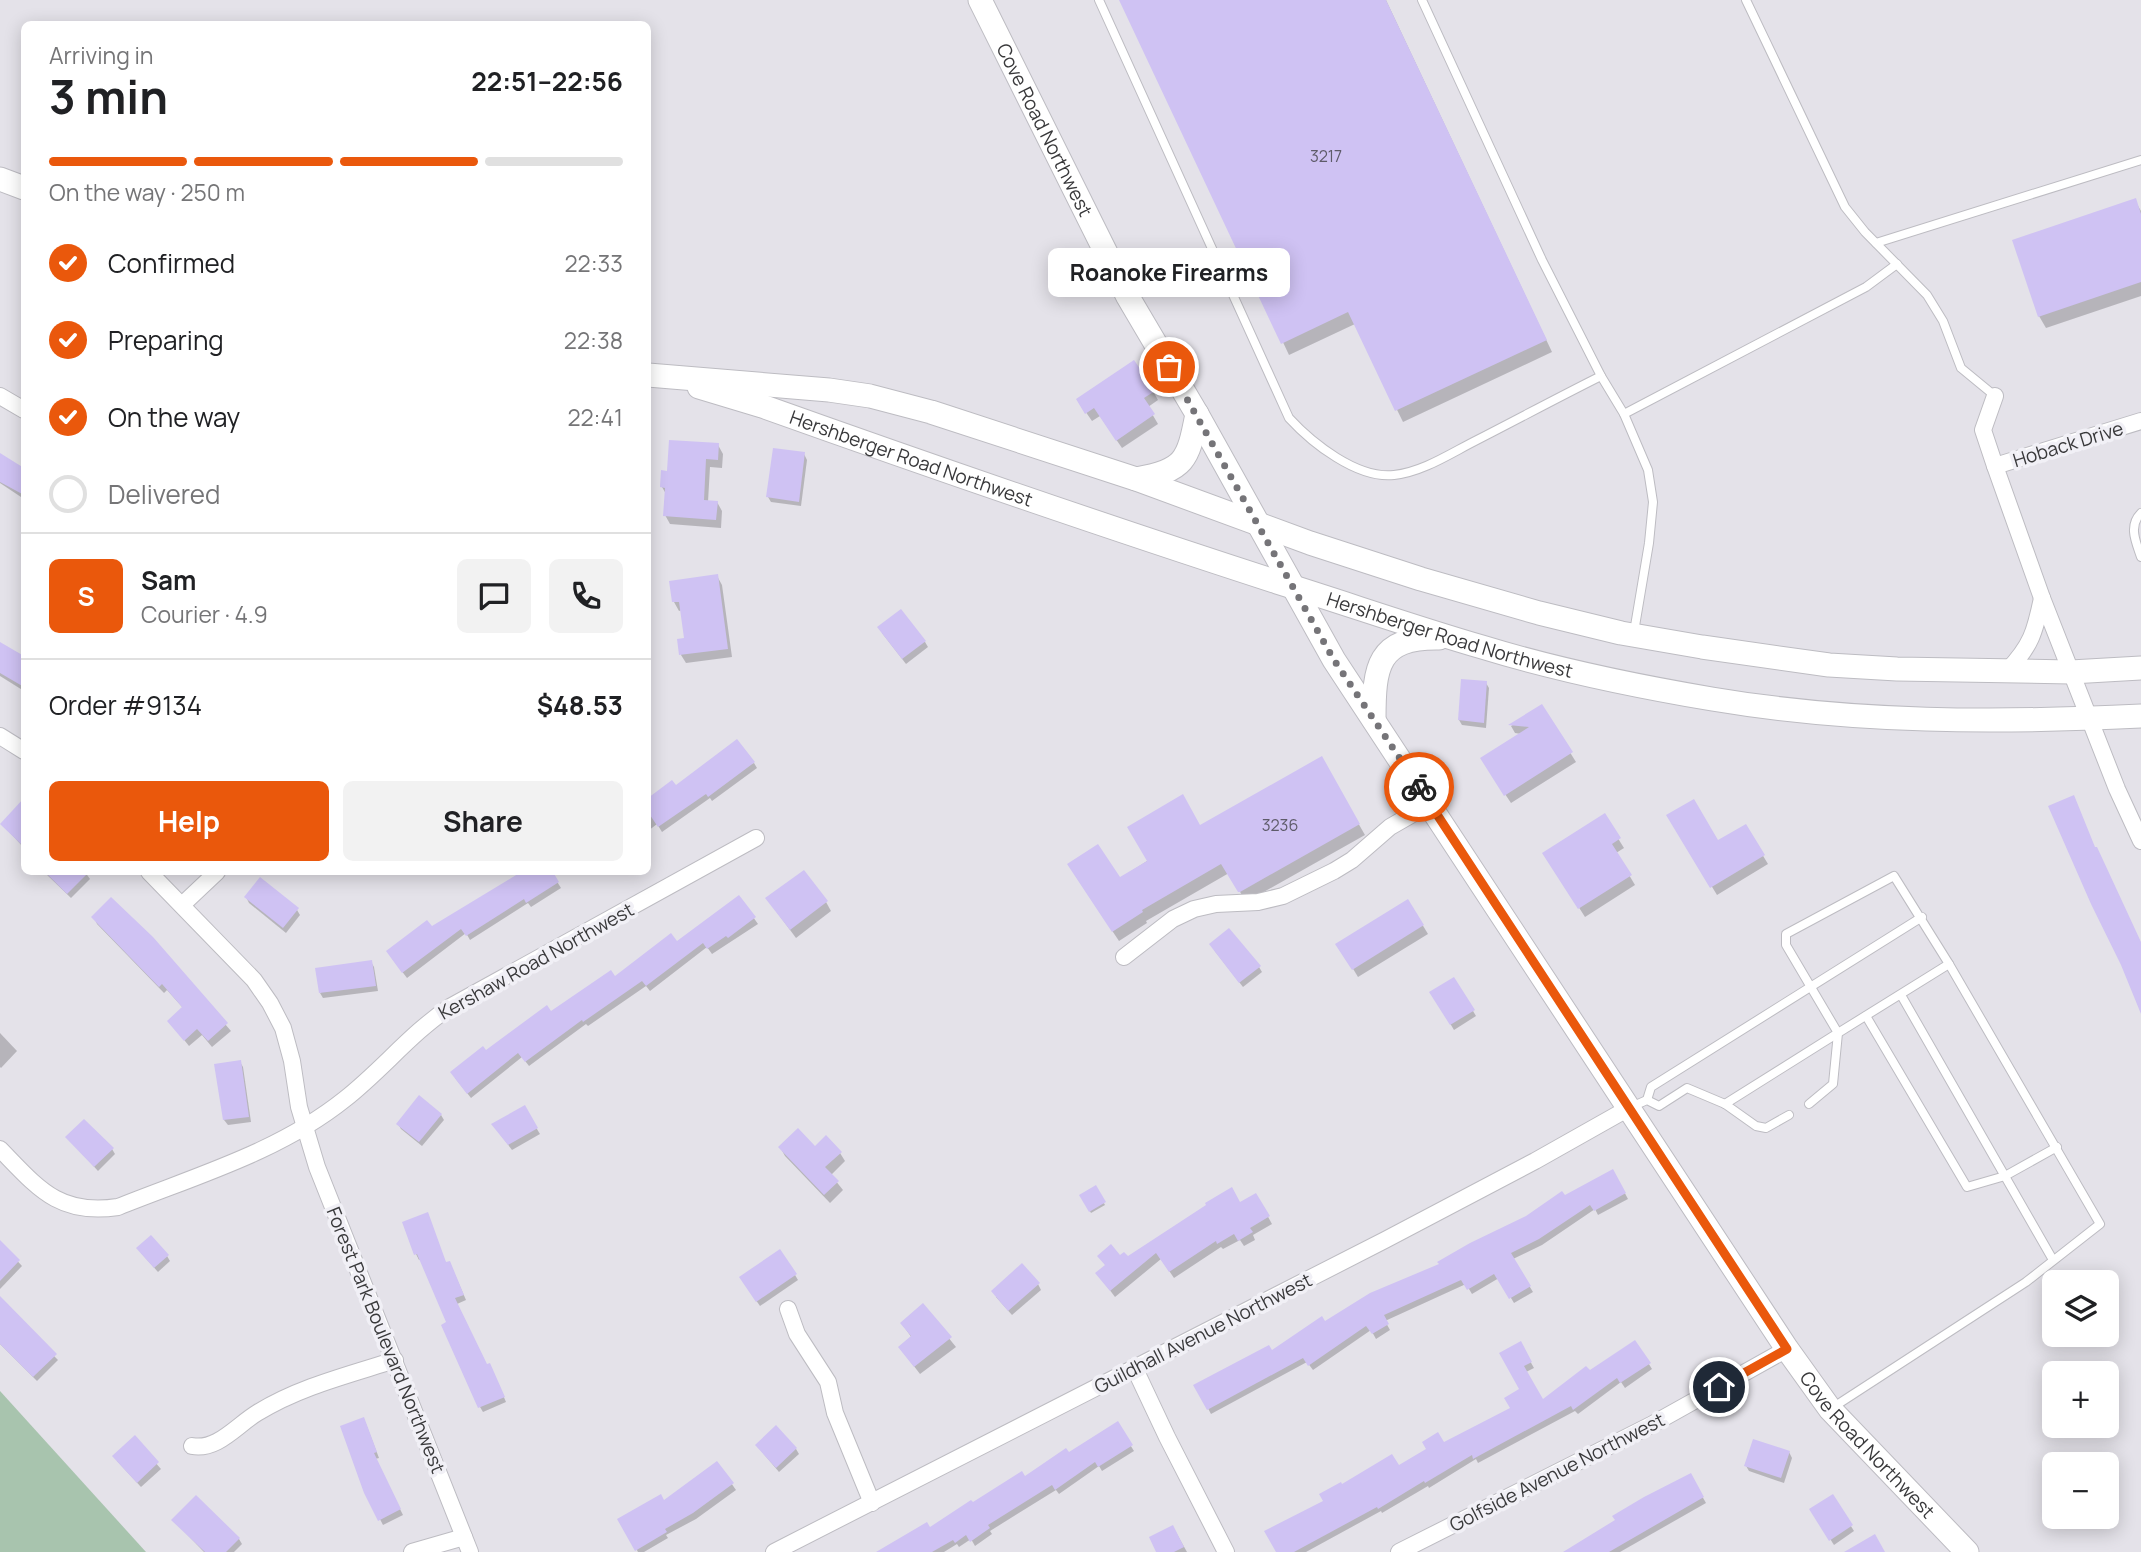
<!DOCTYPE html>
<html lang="en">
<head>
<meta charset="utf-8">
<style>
  body { margin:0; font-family:Manrope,sans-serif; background:#f2f2f2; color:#202124; height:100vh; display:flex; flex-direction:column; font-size:26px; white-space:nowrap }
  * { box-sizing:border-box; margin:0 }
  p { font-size:23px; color:#757577 }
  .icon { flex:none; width:38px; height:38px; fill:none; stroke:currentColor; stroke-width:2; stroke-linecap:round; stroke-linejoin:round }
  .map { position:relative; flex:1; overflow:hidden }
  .details { position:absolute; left:21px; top:21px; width:630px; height:854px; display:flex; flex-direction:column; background:#fff; border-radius:10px; box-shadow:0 4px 18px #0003 }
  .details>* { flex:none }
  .tools { position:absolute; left:2042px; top:1270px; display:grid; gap:14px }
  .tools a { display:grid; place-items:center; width:77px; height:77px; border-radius:10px; background:#fff; box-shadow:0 4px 18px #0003; font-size:35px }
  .pin { position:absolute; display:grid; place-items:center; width:60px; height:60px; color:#fff; margin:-30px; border:4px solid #fff; border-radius:50%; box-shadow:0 2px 7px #0007 }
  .courier { position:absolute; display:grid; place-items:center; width:70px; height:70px; margin:-35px; border:5px solid #ea580c; border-radius:50%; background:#fff; color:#222; box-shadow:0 2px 9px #0007 }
  .bubble { position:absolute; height:49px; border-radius:10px; background:#fff; box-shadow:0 4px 18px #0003; font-size:23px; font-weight:700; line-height:49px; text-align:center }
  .headline em { font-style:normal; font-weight:700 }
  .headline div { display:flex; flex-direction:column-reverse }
  .headline { display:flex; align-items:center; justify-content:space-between; height:119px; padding:0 28px }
  h1 { font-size:46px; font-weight:700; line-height:52px }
  .bar { display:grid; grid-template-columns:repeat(4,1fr); gap:10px 7px; align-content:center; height:84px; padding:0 28px }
  .bar i { height:9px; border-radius:5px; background:#e0e0e0 }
  .bar .current { background:#ea580c }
  .bar p { grid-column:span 4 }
  .line { display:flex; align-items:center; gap:18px; padding:0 28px; border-top:2px solid #e0e0e0 }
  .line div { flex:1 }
  .round { display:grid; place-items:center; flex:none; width:74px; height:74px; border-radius:10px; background:#f2f2f2 }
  ol { padding:0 28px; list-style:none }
  li { display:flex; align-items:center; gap:21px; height:77px }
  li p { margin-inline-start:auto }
  li .icon { padding:7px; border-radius:50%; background:#ea580c; color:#fff; stroke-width:4 }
  li:last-child { color:#757577 }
  li i { width:38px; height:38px; border:4px solid #e0e0e0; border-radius:50% }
  .action { display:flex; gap:14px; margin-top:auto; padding:14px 28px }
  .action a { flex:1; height:80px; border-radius:10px; background:#ea580c; color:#fff; font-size:28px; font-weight:700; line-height:80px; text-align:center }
  .action a+a { background:#f2f2f2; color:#202124 }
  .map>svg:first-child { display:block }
</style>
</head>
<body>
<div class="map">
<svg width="2141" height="1552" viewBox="0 0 2141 1552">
  <rect width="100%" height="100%" fill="#e4e2e9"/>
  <polygon fill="#a8c4ae" points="0,1391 146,1552 0,1552"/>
  <g fill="#0003">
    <polygon points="1121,0 1386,0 1552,352 1403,422 1355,324 1289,355"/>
    <polygon points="2135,201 2141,211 2141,296 2046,328 2039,316"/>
    <polygon points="1153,391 1158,400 1148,407 1158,424 1122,448 1100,416 1092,421 1083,408"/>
    <polygon points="718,445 723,454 722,468 710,467 708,502 717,502 722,511 721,528 670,524 665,515 666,494 662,487 669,473"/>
    <polygon points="804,454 807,460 801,506 771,502 768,497"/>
    <polygon points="0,455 24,470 24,499 0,483"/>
    <polygon points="717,576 722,585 732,657 686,663 681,655 686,639 682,610 679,611 674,602"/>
    <polygon points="882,633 925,642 928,647 906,664"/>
    <polygon points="0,645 24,659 24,691 0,676"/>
    <polygon points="1486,683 1489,688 1486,728 1462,725 1459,720"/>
    <polygon points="1541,706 1576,762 1511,803 1487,767 1521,734 1515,733 1511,726"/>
    <polygon points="1321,758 1365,835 1246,902 1229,873 1146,921 1147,923 1119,941 1075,875 1119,879 1200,827"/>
    <polygon points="754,763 757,768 712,801 710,798 662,832 657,824 648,831 648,800 672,783 675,788"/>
    <polygon points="19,807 24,812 24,848 2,824"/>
    <polygon points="1604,816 1624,848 1616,853 1635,885 1585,917 1550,862"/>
    <polygon points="1669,816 1718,843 1745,826 1768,864 1717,895"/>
    <polygon points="44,872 85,872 90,879 71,898"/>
    <polygon points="524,872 551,872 561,888 531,907 528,903 470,940 466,933 407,978 391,957 431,928"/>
    <polygon points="246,897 297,910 300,915 286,933 249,903"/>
    <polygon points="739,897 758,924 712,954 707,947 650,991 646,986 588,1026 586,1024 529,1066 522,1057 471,1098 455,1078 486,1053 677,944"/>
    <polygon points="1408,901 1428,934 1358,977 1338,944"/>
    <polygon points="826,902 831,911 796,938 773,907"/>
    <polygon points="94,917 151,938 231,1031 212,1047 202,1035 189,1046 169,1021 183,1008 167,990 164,993 97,924"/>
    <polygon points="1214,950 1259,967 1262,972 1243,987"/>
    <polygon points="371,962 374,967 378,991 323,998 320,993"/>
    <polygon points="1454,979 1476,1016 1454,1030 1432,993"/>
    <polygon points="0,1033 17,1051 1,1068 0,1067"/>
    <polygon points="240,1062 243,1067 251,1122 228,1125 224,1120"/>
    <polygon points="524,1108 540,1134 512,1150 497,1130"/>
    <polygon points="441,1115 444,1120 422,1146 401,1129 398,1124"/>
    <polygon points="68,1138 112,1149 115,1154 98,1171"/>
    <polygon points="780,1147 815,1148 840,1153 845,1161 831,1175 843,1190 830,1203 785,1156"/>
    <polygon points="1613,1171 1628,1199 1598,1215 1595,1209 1542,1245 1513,1259 1533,1292 1514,1303 1499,1278 1472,1294 1466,1284 1385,1321 1390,1330 1376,1339 1371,1330 1313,1370 1307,1362 1211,1414 1196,1386 1271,1352 1441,1265"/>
    <polygon points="1095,1187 1105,1205 1091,1213 1081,1196"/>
    <polygon points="1256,1195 1272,1224 1253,1235 1255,1240 1244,1246 1240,1240 1223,1249 1221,1247 1174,1278 1161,1259 1115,1297 1097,1273 1106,1266 1099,1256 1128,1259"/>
    <polygon points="404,1223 452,1268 466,1300 457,1304 487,1366 492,1370 506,1402 483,1412 480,1407 449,1323 421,1259 419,1260 416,1254"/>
    <polygon points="0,1242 22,1266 0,1289"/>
    <polygon points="141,1253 167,1256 170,1261 158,1272"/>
    <polygon points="795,1275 798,1280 760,1306 744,1283"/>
    <polygon points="1038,1284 1041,1290 1012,1315 996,1297"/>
    <polygon points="0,1302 58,1360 37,1381 0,1344"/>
    <polygon points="923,1306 956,1347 920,1374 900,1348 912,1338 902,1324"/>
    <polygon points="1635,1342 1652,1369 1625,1388 1621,1382 1578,1414 1575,1411 1478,1463 1476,1459 1429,1488 1428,1486 1382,1513 1381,1511 1306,1552 1278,1552 1341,1486 1399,1468 1512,1409 1521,1390 1520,1343 1534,1368 1526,1372 1542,1401"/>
    <polygon points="366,1424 379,1458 375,1459 403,1515 383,1525 366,1492"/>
    <polygon points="1117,1424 1134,1451 1102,1471 1099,1466 1059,1494 1056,1490 990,1531 992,1534 975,1546 971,1539 959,1547 957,1544 944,1552 879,1552 930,1530 972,1504 1069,1454"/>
    <polygon points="134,1438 161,1469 141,1487 117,1461"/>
    <polygon points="757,1446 796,1449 799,1454 779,1472"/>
    <polygon points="1789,1452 1792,1458 1784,1483 1749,1471 1746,1466"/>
    <polygon points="717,1463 736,1490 696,1519 666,1535 668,1538 644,1552 638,1552 619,1520 663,1502"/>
    <polygon points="1690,1475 1706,1503 1620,1552 1573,1552"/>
    <polygon points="1832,1496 1854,1531 1834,1545 1811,1509"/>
    <polygon points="174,1521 239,1539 242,1544 234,1552 204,1552"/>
    <polygon points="1173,1527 1187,1552 1158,1552"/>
  </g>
  <g fill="#cfc2f3">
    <polygon points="1119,0 1386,0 1547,340 1395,411 1348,312 1281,344"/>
    <polygon points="2136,198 2141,214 2141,282 2038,317 2012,240"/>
    <polygon points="1134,360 1155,391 1144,398 1155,414 1116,441 1094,408 1085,414 1076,399"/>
    <polygon points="669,440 719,443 718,460 706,459 704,500 718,501 716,520 663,516 665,488 660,487 661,470 667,471"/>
    <polygon points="773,448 805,452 799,502 766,497"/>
    <polygon points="0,453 24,468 24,495 0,482"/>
    <polygon points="718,574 728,649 679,655 677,639 684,638 679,602 672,602 669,581"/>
    <polygon points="901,609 926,641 902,659 877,627"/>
    <polygon points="0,642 24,656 24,687 0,673"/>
    <polygon points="1461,679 1487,681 1484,723 1458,720"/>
    <polygon points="1542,704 1573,752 1504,796 1480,758 1529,727 1508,725"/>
    <polygon points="737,739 755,762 708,797 706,794 658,827 648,812 648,798 672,780 676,785"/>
    <polygon points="1322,756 1360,824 1240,892 1238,892 1221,864 1142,910 1143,912 1112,932 1067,864 1098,844 1120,877 1147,861 1127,827 1183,794 1200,825"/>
    <polygon points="2074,795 2095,847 2097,847 2141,942 2141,1014 2121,965 2091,904 2048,806"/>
    <polygon points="24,798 24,847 0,824"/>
    <polygon points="1694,799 1718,840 1746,824 1765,855 1710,888 1666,815"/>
    <polygon points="1605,813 1621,838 1612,844 1632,875 1578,909 1542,853"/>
    <polygon points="804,870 828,901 790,930 765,898"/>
    <polygon points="45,872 89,872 67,894"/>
    <polygon points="521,872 553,872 559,882 526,903 524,899 466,936 461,929 402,973 386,951 427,920 432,926"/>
    <polygon points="260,877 299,908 283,928 244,897"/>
    <polygon points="739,895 756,917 728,938 726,936 707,949 703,943 646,986 642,981 583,1022 582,1020 525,1062 518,1053 467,1094 450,1072 483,1046 486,1050 547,1005 551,1011 611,970 615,976 671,933 677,941"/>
    <polygon points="111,897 153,937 228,1023 208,1041 197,1029 184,1041 167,1021 182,1007 162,984 159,987 91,917"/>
    <polygon points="1408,899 1424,925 1352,970 1335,944"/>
    <polygon points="1229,928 1261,966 1239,983 1209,944"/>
    <polygon points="372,960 376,986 319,993 315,968"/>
    <polygon points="1454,977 1475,1010 1450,1025 1429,992"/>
    <polygon points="241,1060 249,1117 223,1120 214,1064"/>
    <polygon points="419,1095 442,1114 419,1142 396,1124"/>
    <polygon points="525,1105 538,1128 508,1145 491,1124"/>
    <polygon points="84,1119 114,1148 94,1167 65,1137"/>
    <polygon points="798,1128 815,1146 826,1135 842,1152 825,1167 839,1181 824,1195 778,1147"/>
    <polygon points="1613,1169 1626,1193 1594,1211 1590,1205 1539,1239 1511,1253 1531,1286 1509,1299 1494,1274 1467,1290 1461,1280 1384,1315 1389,1324 1372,1334 1366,1326 1308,1366 1303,1358 1207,1410 1193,1385 1269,1345 1272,1350 1322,1316 1325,1321 1370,1293 1439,1264 1437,1262 1470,1243 1526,1216 1562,1191 1565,1195"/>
    <polygon points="1096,1185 1106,1202 1089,1212 1079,1195"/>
    <polygon points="1232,1187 1240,1202 1256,1193 1270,1216 1250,1228 1253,1232 1238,1241 1234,1234 1217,1244 1216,1241 1169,1272 1156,1253 1110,1291 1095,1273 1105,1265 1097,1256 1111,1244 1120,1255 1124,1252 1128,1256 1206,1205 1205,1203"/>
    <polygon points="428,1212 446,1262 450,1261 464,1295 455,1298 487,1364 490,1363 505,1397 478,1408 441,1325 446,1322 417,1254 414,1255 402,1222"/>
    <polygon points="151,1235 169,1255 154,1268 136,1248"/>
    <polygon points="0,1240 20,1260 0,1281"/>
    <polygon points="780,1249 797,1274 756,1302 739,1277"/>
    <polygon points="1022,1263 1040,1283 1008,1311 991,1291"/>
    <polygon points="0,1296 57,1354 33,1377 0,1344"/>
    <polygon points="923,1303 952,1337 914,1367 898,1347 911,1336 900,1323"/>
    <polygon points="1635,1340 1651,1363 1620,1383 1617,1378 1573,1410 1571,1406 1473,1459 1472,1455 1425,1483 1424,1481 1378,1509 1377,1507 1294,1552 1276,1552 1264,1531 1323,1501 1319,1494 1341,1482 1342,1484 1392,1454 1399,1465 1426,1449 1422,1442 1438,1432 1444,1442 1510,1408 1504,1398 1519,1389 1499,1353 1521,1341 1532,1362 1524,1366 1543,1399 1586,1366 1590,1370"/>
    <polygon points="364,1417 377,1452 374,1453 401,1509 378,1521 364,1493 340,1426"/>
    <polygon points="1118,1421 1133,1445 1098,1467 1095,1462 1055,1490 1052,1485 988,1525 990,1528 970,1542 966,1535 955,1543 953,1540 932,1552 876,1552 927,1522 930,1527 971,1500 973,1502 1022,1471 1025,1476 1066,1448 1069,1452"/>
    <polygon points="776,1425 797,1448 776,1468 755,1445"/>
    <polygon points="135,1435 159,1462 137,1483 112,1456"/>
    <polygon points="1753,1439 1790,1451 1781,1478 1744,1466"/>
    <polygon points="717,1461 734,1483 693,1513 665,1529 667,1532 635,1551 617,1519 661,1494 664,1500"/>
    <polygon points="1691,1473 1704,1497 1609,1552 1563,1552 1615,1520 1612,1516 1644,1497"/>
    <polygon points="1833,1494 1853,1525 1829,1541 1809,1509"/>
    <polygon points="196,1495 240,1538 226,1552 205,1552 171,1520"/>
    <polygon points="1173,1525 1184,1547 1174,1552 1156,1552 1149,1537"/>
    <polygon points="1875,1534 1885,1552 1844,1552"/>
  </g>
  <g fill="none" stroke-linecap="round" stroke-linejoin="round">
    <defs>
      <g id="lane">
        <path d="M 1099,0 L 1289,418 C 1312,443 1357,479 1394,475 C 1423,472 1451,453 1477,440 C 1518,419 1559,397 1601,376"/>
        <polyline points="1422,0 1542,260 1601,376 1624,414 1648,470 1653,502 1649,543 1634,632"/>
        <polyline points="1746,0 1845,207 1865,232 1927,295 1943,321 1961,368 1995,396"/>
        <polyline points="1876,243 2141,160"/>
        <polyline points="1624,414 1866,287 1897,264"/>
        <path d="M 2141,513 C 2128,526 2136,542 2141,557"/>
        <polyline points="1901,995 2053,1260"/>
        <polyline points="1866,1016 1967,1187 2005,1176 2057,1147"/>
        <polyline points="1647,1100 1651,1087 1922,917"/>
        <polyline points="1725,1104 1838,1033 1786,945 1786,934 1894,876 1949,964 2100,1224 2026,1282 1832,1408"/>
        <polyline points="1809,1104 1833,1084 1838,1033 1949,964"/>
        <polyline points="1631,1107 1647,1100 1659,1106 1687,1088 1725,1104 1756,1126 1766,1128 1789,1115"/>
      </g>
      <g id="street">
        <polyline points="0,396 24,410"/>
        <polyline points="1995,396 1983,430 1995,466 2042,598 2117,789 2141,841"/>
        <polyline points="1995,466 2141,421"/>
        <path d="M 2007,671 C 2031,646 2035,632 2042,598"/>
        <polyline points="0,736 24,751"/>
        <polyline points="149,872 254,980 270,1003 283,1028 292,1061 299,1107 317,1167 470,1552"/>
        <polyline points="182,905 217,872"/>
        <polyline points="1124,957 1173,919 1194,909 1216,904 1258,902 1283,896 1334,871 1352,860 1390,827 1430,804"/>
        <path d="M 0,1149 C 38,1188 59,1216 118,1207 C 195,1176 279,1152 345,1099 C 382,1070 411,1033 450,1007 L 756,838"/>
        <polyline points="788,1309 797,1334 828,1382 835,1413 872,1503"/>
        <polyline points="1134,1367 1167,1437 1226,1552"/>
        <path d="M 192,1446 C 217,1451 237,1425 257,1413 C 299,1387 348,1375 395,1360"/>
        <polyline points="412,1552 464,1537"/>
        <polyline points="774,1552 1385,1240 1535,1161 1629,1108"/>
        <polyline points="1399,1552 1651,1425 1787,1349"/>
      </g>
      <g id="secondary">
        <path id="s1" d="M 980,0 L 1128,297 L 1197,414 L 1334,660 L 1787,1349 L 1830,1409 L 1967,1552"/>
        <polyline points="0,179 24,188"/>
        <polyline points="648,375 829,390 870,396 931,412 1136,479 1310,543 1421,579 1539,613 1621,633 1702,647 1829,665 1897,669 2071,672 2141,668"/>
        <path id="s2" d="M 699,387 L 762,406 C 933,467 1104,526 1277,582 C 1345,603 1413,627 1482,647 C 1557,670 1635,686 1712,699 C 1854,723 1998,723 2141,716"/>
        <path d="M 1136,479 C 1185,470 1188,461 1197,414"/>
        <path d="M 1374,720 C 1374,667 1377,637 1439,638"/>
      </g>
    </defs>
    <use href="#lane" stroke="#bdbcc2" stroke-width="10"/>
    <use href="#street" stroke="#bdbcc2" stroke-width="18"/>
    <use href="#secondary" stroke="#bdbcc2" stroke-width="25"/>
    <use href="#lane" stroke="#fff" stroke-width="8"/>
    <use href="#street" stroke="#fff" stroke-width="16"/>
    <use href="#secondary" stroke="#fff" stroke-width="23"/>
  </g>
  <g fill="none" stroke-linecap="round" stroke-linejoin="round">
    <polyline stroke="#757478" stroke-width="7" stroke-dasharray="0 12.6" points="1169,367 1334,660 1419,787"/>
    <polyline stroke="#ea580c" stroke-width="9" points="1419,787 1787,1349 1719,1387"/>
  </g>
  <g text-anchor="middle" stroke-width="7" stroke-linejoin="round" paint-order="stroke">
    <g font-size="16" fill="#5e5b69">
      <text x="1326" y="162">3217</text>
      <text x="1280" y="831">3236</text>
    </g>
    <g font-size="19" fill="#39393b" stroke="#f1f0f6">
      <text dy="7" stroke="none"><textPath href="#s1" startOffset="145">Cove Road Northwest</textPath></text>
      <text transform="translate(2068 444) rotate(-17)" y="7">Hoback Drive</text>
      <text dy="7" stroke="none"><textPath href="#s2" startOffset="224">Hershberger Road Northwest</textPath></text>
      <text dy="7" stroke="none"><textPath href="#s2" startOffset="791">Hershberger Road Northwest</textPath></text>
      <text transform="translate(536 961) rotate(-29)" y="7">Kershaw Road Northwest</text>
      <text transform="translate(1203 1333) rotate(-27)" y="7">Guildhall Avenue Northwest</text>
      <text transform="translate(386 1340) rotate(68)" y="7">Forest Park Boulevard Northwest</text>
      <text dy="7" stroke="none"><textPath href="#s1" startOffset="1699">Cove Road Northwest</textPath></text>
      <text transform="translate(1557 1472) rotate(-27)" y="7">Golfside Avenue Northwest</text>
    </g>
  </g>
</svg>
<div class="tools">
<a><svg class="icon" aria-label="layers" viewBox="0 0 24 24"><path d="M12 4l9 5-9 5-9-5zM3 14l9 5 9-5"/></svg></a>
<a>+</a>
<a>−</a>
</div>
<div class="pin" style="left:1169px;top:367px;background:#ea580c"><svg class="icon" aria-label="bag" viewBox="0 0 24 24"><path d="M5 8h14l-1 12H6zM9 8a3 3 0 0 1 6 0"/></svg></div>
<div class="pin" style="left:1719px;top:1387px;background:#1f2937"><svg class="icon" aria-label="home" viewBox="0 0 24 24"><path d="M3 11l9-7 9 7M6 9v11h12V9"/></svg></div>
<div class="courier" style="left:1419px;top:787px"><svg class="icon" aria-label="bike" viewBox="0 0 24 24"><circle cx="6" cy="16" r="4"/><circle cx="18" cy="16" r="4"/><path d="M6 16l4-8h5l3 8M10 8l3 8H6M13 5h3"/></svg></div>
<div class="bubble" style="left:1048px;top:248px;width:242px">Roanoke Firearms</div>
<section class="details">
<div class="headline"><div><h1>3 min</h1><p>Arriving in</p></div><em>22:51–22:56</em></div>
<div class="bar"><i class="current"></i><i class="current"></i><i class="current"></i><i></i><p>On the way · 250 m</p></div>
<ol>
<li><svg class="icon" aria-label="check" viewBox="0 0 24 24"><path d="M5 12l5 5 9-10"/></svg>Confirmed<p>22:33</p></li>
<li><svg class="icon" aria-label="check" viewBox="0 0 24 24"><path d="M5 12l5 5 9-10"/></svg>Preparing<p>22:38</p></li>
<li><svg class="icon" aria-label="check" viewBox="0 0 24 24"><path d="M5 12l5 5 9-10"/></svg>On the way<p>22:41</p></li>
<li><i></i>Delivered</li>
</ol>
<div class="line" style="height:126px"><b class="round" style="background:#ea580c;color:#fff">S</b><div><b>Sam</b><p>Courier · 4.9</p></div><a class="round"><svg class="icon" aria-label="chat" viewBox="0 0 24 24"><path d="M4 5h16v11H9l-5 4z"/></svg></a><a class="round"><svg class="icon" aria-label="phone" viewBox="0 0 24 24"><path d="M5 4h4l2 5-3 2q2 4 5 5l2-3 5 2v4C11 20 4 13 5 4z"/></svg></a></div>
<div class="line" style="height:91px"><div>Order #9134</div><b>$48.53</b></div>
<div class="action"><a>Help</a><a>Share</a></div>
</section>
</div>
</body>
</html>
